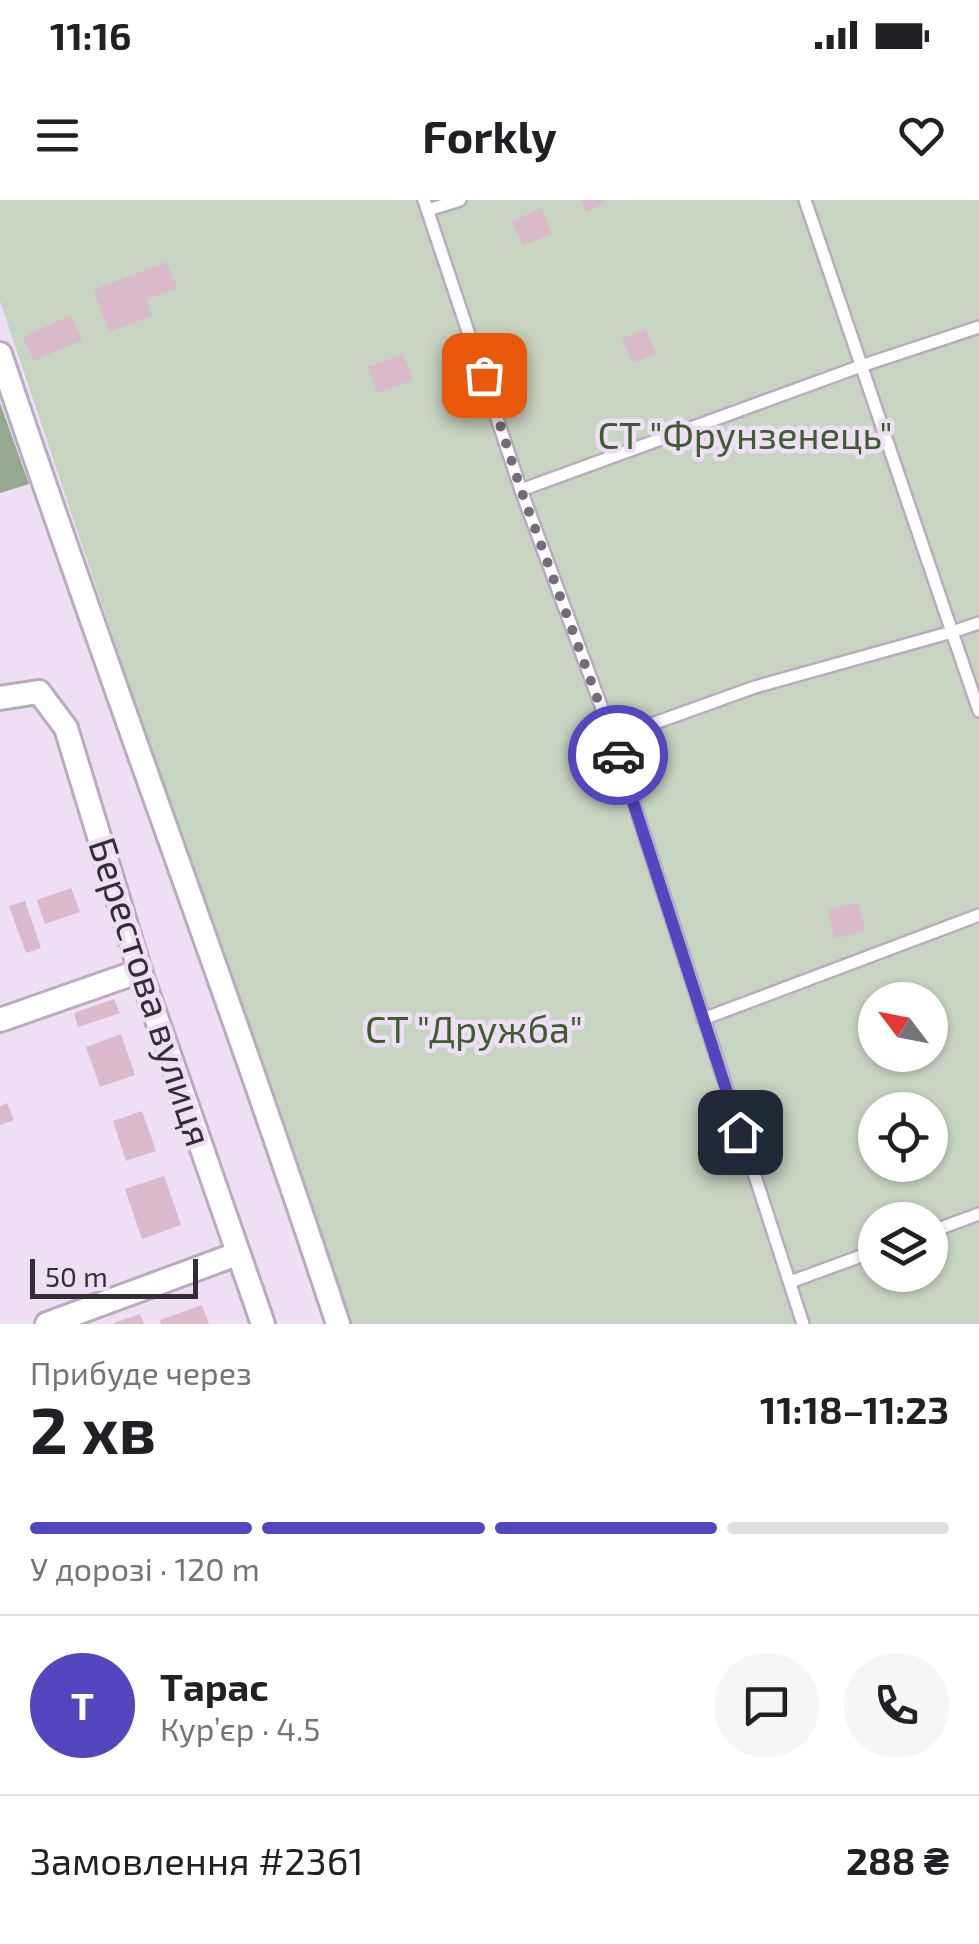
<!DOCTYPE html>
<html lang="uk">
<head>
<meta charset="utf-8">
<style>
  body { margin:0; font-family:"Exo 2",sans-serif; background:#f6f6f6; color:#202124; height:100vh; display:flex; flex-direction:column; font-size:38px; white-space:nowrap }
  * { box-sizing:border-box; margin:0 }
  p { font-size:32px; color:#757577 }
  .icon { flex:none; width:55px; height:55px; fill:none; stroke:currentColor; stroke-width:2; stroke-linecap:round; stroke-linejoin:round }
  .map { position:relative; height:1124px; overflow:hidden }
  .sheet { display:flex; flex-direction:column; background:#fff; flex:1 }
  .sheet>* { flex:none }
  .needle { width:65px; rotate:302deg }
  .tools { position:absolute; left:858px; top:782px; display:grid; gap:20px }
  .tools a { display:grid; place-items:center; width:90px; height:90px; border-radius:50%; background:#fff; box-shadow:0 2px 8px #0004; font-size:50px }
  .scale { position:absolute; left:30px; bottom:25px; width:168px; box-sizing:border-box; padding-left:10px; border:5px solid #342d36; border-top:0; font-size:28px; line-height:35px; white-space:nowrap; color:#342d36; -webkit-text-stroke:8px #efdff5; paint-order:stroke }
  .pin { position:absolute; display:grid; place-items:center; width:85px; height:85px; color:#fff; margin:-42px; border-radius:20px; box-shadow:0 5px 15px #0006 }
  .courier { position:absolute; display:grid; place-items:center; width:100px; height:100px; margin:-50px; border:8px solid #5346be; border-radius:50%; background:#fff; color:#222; box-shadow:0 2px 12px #0007 }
  .head em { font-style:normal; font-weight:700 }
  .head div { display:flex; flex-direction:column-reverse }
  .head { display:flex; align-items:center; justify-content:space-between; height:170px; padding:0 30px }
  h1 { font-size:65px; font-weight:700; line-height:75px }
  .bar { display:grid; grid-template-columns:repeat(4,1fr); gap:15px 10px; align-content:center; height:120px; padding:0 30px }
  .bar i { height:12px; border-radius:8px; background:#e0e0e0 }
  .bar .selected { background:#5346be }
  .bar p { grid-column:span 4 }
  .line { display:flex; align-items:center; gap:25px; padding:0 30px; border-top:2px solid #e0e0e0 }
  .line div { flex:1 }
  .round { display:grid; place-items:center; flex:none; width:105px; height:105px; border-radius:52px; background:#f6f6f6 }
  .status { display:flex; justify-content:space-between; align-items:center; height:70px; padding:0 50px; background:#fff; direction:ltr }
  .status svg { height:28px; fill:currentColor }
  header { display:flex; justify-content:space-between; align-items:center; height:130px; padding:0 30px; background:#fff; font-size:45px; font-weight:700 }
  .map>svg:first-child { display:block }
</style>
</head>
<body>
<div class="status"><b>11:16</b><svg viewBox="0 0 49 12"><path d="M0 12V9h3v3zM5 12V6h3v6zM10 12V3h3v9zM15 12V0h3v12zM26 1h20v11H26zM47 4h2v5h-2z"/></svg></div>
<header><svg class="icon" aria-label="menu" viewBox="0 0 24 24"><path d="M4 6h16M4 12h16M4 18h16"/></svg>Forkly<svg class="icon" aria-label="heart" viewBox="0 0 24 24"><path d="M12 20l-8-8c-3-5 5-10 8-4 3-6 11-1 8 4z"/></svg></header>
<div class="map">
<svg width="979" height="1124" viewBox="0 0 979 1124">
  <rect width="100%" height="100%" fill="#efdff5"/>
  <path fill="#c7d4c1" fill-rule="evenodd" d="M 0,0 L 979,0 L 979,1124 L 344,1124 L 0,101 ZM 875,800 L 930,800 L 930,855 L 875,855 ZM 875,910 L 930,910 L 930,965 L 875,965 ZM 875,1020 L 930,1020 L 930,1075 L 875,1075 Z"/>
  <polygon fill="#96a88d" points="0,203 29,284 0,293"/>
  <g fill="#dabacb">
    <polygon points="581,0 604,0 606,3 586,12"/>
    <polygon points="541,8 552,33 523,46 512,21"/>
    <polygon points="167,62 177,88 146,100 152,116 109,132 93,90"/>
    <polygon points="71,115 82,140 34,161 23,137"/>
    <polygon points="645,129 656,153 633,163 622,139"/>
    <polygon points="403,154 413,180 377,193 368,167"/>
    <polygon points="71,688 80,712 45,724 37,700"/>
    <polygon points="25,701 41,748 26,753 9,706"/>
    <polygon points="858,702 865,731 835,739 828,710"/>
    <polygon points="114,799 120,813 78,827 74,813"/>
    <polygon points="121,834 135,875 100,887 86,847"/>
    <polygon points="7,903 14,920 0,925 0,906"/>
    <polygon points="142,911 156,951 126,961 113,921"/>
    <polygon points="164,976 181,1025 142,1039 125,989"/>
    <polygon points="202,1105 209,1124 161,1124 160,1120"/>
    <polygon points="140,1114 144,1124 114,1124 114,1123"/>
  </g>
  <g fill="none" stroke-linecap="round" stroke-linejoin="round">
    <defs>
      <g id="lane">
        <polyline points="424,0 521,290 613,538 803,1124"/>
        <polyline points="805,0 952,432 979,423"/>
        <polyline points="428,10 460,0"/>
        <polyline points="521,290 861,166 979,127"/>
        <polyline points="613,538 755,487 952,432 979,511"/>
        <polyline points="703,819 979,715"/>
        <polyline points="930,1032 979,1014"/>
        <polyline points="790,1082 875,1051"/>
      </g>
      <g id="street">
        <path d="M 0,154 C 109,479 231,799 338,1124"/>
        <polyline points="0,498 39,492 66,528 140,771 263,1124"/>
        <polyline points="0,820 140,771"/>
        <polyline points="47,1124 237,1054"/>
      </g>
    </defs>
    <use href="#lane" stroke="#baabc0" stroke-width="16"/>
    <use href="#street" stroke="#baabc0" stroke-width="28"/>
    <use href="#lane" stroke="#fff" stroke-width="11"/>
    <use href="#street" stroke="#fff" stroke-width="22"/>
  </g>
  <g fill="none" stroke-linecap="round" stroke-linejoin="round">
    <polyline stroke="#756b79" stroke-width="10" stroke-dasharray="0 18" points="484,175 521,290 618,555"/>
    <polyline stroke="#5346be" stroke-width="12" points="618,555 740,932"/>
  </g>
  <g text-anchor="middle" stroke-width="9" stroke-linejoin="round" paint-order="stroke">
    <g font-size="38" fill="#415c32" stroke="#efdff5">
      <text x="745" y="249">СТ "Фрунзенець"</text>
      <text x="474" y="843">СТ "Дружба"</text>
    </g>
    <g font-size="38" fill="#342d36" stroke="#efdff5">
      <text transform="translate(150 792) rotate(72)" y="13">Берестова вулиця</text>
    </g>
  </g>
</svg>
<div class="tools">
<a><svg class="needle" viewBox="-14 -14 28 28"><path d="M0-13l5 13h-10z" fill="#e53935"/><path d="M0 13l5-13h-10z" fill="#757577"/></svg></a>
<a><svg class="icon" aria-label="locate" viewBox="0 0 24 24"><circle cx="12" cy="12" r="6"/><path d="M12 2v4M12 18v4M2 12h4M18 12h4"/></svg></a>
<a><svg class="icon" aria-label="layers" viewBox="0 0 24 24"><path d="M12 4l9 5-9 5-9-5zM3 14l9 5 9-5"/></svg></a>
</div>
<div class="scale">50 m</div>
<div class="pin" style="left:484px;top:175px;background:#ea580c"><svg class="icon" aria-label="bag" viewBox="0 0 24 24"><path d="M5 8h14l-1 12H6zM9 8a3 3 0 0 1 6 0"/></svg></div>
<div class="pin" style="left:740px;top:932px;background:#1f2937"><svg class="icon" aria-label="home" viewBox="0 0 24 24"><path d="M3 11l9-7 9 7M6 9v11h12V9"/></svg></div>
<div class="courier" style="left:618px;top:555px"><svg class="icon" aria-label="car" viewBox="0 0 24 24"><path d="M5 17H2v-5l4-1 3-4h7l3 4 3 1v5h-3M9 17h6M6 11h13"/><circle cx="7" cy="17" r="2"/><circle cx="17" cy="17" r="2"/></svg></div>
</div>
<section class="sheet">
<div class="head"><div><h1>2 хв</h1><p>Прибуде через</p></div><em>11:18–11:23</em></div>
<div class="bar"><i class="selected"></i><i class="selected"></i><i class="selected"></i><i></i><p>У дорозі · 120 m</p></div>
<div class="line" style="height:180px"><b class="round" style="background:#5346be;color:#fff">Т</b><div><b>Тарас</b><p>Кур’єр · 4.5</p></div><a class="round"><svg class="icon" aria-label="chat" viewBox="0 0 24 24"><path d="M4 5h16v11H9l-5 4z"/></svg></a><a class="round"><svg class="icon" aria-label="phone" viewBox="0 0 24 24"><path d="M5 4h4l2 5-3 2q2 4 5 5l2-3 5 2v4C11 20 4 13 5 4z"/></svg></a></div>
<div class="line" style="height:130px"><div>Замовлення #2361</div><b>288 ₴</b></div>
</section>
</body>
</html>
